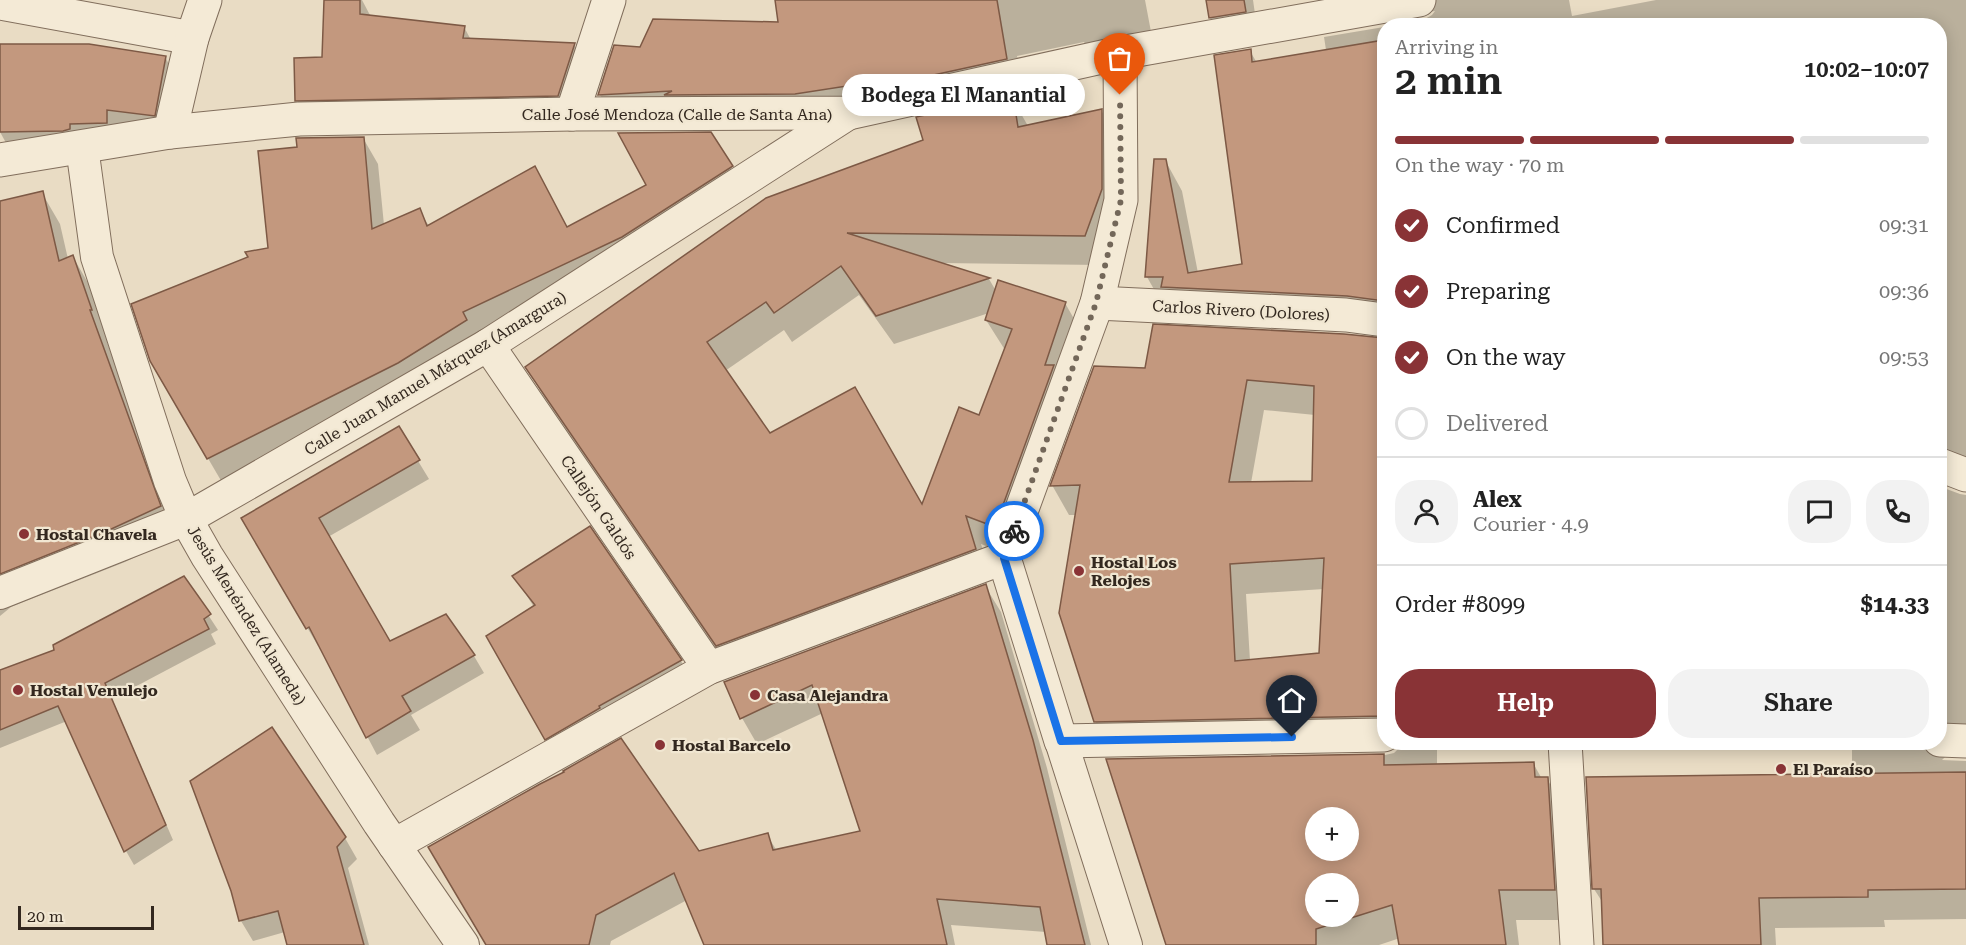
<!DOCTYPE html>
<html lang="en">
<head>
<meta charset="utf-8">
<style>
  body { margin:0; font-family:"Roboto Serif",serif; background:#f2f2f2; color:#222; height:100vh; display:flex; flex-direction:column; font-size:22px; white-space:nowrap }
  * { box-sizing:border-box; margin:0 }
  p { font-size:20px; color:#767676 }
  .icon { flex:none; width:33px; height:33px; fill:none; stroke:currentColor; stroke-width:2; stroke-linecap:round; stroke-linejoin:round }
  .map { position:relative; flex:1; overflow:hidden }
  .drawer { position:absolute; left:1377px; top:18px; width:570px; height:732px; display:flex; flex-direction:column; background:#fff; border-radius:24px; box-shadow:0 3px 15px #0003 }
  .drawer>* { flex:none }
  .controls { position:absolute; left:1305px; top:807px; display:grid; gap:12px }
  .controls a { display:grid; place-items:center; width:54px; height:54px; border-radius:50%; background:#fff; box-shadow:0 3px 15px #0003; font-size:30px }
  .scale { position:absolute; left:18px; bottom:15px; width:136px; box-sizing:border-box; padding-left:6px; border:3px solid #33281f; border-top:0; font-size:16px; line-height:21px; white-space:nowrap; color:#33281f; -webkit-text-stroke:4px #f1e7d2; paint-order:stroke }
  .pin { position:absolute; display:grid; place-items:center; width:51px; height:51px; color:#fff; margin:-62px -26px; border-radius:50% 50% 50% 0; rotate:-45deg; box-shadow:0 0 6px #0007 }
  .pin .icon { rotate:45deg }
  .courier { position:absolute; display:grid; place-items:center; width:60px; height:60px; margin:-30px; border:4px solid #1a73e8; border-radius:50%; background:#fff; color:#222; box-shadow:0 2px 8px #0007 }
  .bubble { position:absolute; height:42px; border-radius:21px; background:#fff; box-shadow:0 3px 15px #0003; font-size:20px; font-weight:600; line-height:42px; text-align:center }
  .head em { font-style:normal; font-weight:600 }
  .head div { display:flex; flex-direction:column-reverse }
  .head { display:flex; align-items:center; justify-content:space-between; height:102px; padding:0 18px }
  h1 { font-size:39px; font-weight:600; line-height:45px }
  .bar { display:grid; grid-template-columns:repeat(4,1fr); gap:9px 6px; align-content:center; height:72px; padding:0 18px }
  .bar i { height:8px; border-radius:4px; background:#e0e0e0 }
  .bar .on { background:#893336 }
  .bar p { grid-column:span 4 }
  .line { display:flex; align-items:center; gap:15px; padding:0 18px; border-top:2px solid #e0e0e0 }
  .line div { flex:1 }
  .round { display:grid; place-items:center; flex:none; width:63px; height:63px; border-radius:24px; background:#f2f2f2 }
  ol { padding:0 18px; list-style:none }
  li { display:flex; align-items:center; gap:18px; height:66px }
  li p { margin-inline-start:auto }
  li .icon { padding:6px; border-radius:50%; background:#893336; color:#fff; stroke-width:4 }
  li:last-child { color:#767676 }
  li i { width:33px; height:33px; border:3px solid #e0e0e0; border-radius:50% }
  .button { display:flex; gap:12px; margin-top:auto; padding:12px 18px }
  .button a { flex:1; height:69px; border-radius:24px; background:#893336; color:#fff; font-size:24px; font-weight:600; line-height:69px; text-align:center }
  .button a+a { background:#f2f2f2; color:#222 }
  .map>svg:first-child { display:block }
</style>
</head>
<body>
<div class="map">
<svg width="1966" height="945" viewBox="0 0 1966 945">
  <rect width="100%" height="100%" fill="#e9dcc4"/>
  <g fill="#0003" fill-rule="evenodd">
    <polygon points="326,0 362,0 371,17 464,27 471,40 574,45 587,68 571,118 310,123 297,100 324,59"/>
    <polygon points="777,0 1145,0 1155,53 1097,64 1084,42 1017,56 1022,87 616,123 600,95 641,48 780,23"/>
    <polygon points="1208,0 1253,0 1258,35 1223,41 1210,18"/>
    <polygon points="1319,0 1569,0 1572,16 1656,0 1966,0 1966,478 1945,481 1941,487 1960,494 1966,495 1966,751 1949,753 1942,760 1966,761 1966,919 1884,920 1885,927 1775,928 1776,945 1603,945 1603,903 1594,889 1852,775 1852,742 1940,742 1940,26 1391,26 1423,20 1432,15 1435,11 1336,29"/>
    <polygon points="1384,27 1384,329 1164,307 1147,277 1165,160 1182,191 1198,273 1244,265 1250,51 1257,63 1326,50 1324,37"/>
    <polygon points="0,46 165,57 175,75 165,133 10,150 0,132"/>
    <path d="M 1012,98 L 1028,126 L 1101,110 L 1118,140 L 1101,265 L 940,263 L 989,279 L 996,291 L 1065,303 L 1082,333 L 1012,556 L 981,544 L 992,579 L 734,675 L 544,397 L 527,368 L 924,141 ZM 859,295 L 894,344 L 989,313 L 986,320 L 1005,350 L 980,417 L 923,507 L 770,435 L 725,371 L 784,330 L 792,342 Z"/>
    <polygon points="710,134 746,193 223,484 151,361 269,250 363,138 378,164 384,225 419,210 429,226 535,168 567,228 648,185"/>
    <polygon points="42,193 60,224 68,259 73,257 91,288 108,341 107,342 178,537 125,562 11,607 0,616 0,374"/>
    <path d="M 1382,340 L 1384,340 L 1384,742 L 1437,742 L 1437,766 L 1533,763 L 1542,779 L 1547,779 L 1565,809 L 1571,920 L 1516,920 L 1519,945 L 1401,945 L 1400,938 L 1379,945 L 1167,945 L 1108,760 L 1385,755 L 1394,753 L 1401,746 L 1113,752 L 1095,721 L 1076,515 L 1069,515 L 1052,485 L 1146,370 ZM 1264,410 L 1315,415 L 1313,482 L 1251,483 ZM 1324,589 L 1321,654 L 1250,661 L 1246,594 ZM 1316,818 L 1348,818 L 1348,850 L 1316,850 ZM 1316,884 L 1348,884 L 1348,916 L 1316,916 Z"/>
    <polygon points="398,428 429,479 328,537 390,642 445,616 474,656 484,673 411,715 420,730 377,755 319,645 318,646 243,518"/>
    <polygon points="590,528 681,661 694,684 559,762 488,636 534,607 514,576"/>
    <polygon points="184,578 218,630 211,634 216,644 112,699 173,840 134,865 126,851 67,721 0,748 0,671 56,651"/>
    <polygon points="985,586 1001,612 1047,768 1091,945 1048,945 1046,932 951,925 955,945 706,945 687,900 611,941 610,945 487,945 699,853 767,835 777,851 861,832 823,713 757,744 742,718"/>
    <polygon points="345,838 357,859 348,868 369,945 289,945 285,932 253,941 241,921 232,891"/>
  </g>
  <g fill="#c3987e" stroke="#7d5945" stroke-width="1.5" fill-rule="evenodd">
    <polygon points="324,0 360,0 360,14 465,26 463,38 575,43 558,96 295,101 294,58 322,57"/>
    <polygon points="775,0 997,0 1007,59 906,81 905,77 795,94 664,95 672,91 598,95 614,45 640,47 653,19 778,22"/>
    <polygon points="1206,0 1244,0 1246,12 1209,18"/>
    <polygon points="1384,40 1384,301 1347,296 1161,287 1163,277 1145,277 1154,159 1166,159 1188,273 1242,264 1214,55 1251,49 1252,62"/>
    <polygon points="0,44 89,44 166,56 155,116 107,110 107,123 70,124 70,129 63,131 0,132"/>
    <polygon points="1013,96 1018,127 1102,109 1102,189 1085,236 847,233 990,278 876,316 841,266 774,313 766,302 707,342 770,433 855,387 922,504 959,407 979,415 1012,329 985,320 998,280 1066,302 1045,365 1054,365 995,527 966,516 976,549 716,646 525,367 766,198 923,140 916,117"/>
    <polygon points="711,132 733,166 622,237 463,312 467,320 398,363 207,459 150,361 131,304 248,257 245,252 268,248 258,151 297,147 296,138 364,137 372,229 420,208 427,226 535,166 567,227 646,185 618,133"/>
    <polygon points="43,191 59,261 73,255 92,310 90,310 161,506 107,531 0,574 0,201"/>
    <path d="M 1153,324 L 1344,334 L 1384,338 L 1384,716 L 1094,722 L 1059,613 L 1080,485 L 1050,486 L 1094,366 L 1145,368 ZM 1247,380 L 1314,386 L 1312,481 L 1229,482 ZM 1324,558 L 1319,653 L 1235,661 L 1230,564 Z"/>
    <polygon points="399,426 420,460 319,518 390,641 446,614 475,655 402,696 411,711 366,738 309,627 306,629 241,518"/>
    <polygon points="590,526 682,660 599,706 600,708 545,740 486,636 535,605 512,576"/>
    <polygon points="184,576 211,614 204,619 209,629 105,683 166,825 124,852 58,706 0,730 0,670 54,650 53,645"/>
    <polygon points="986,584 1033,740 1085,945 1047,945 1040,907 937,899 947,945 704,945 674,873 596,915 589,945 486,945 428,847 540,784 564,772 563,771 621,738 699,851 768,833 773,850 860,831 812,685 740,719 724,682"/>
    <polygon points="272,727 346,837 337,847 364,945 287,945 278,911 239,921 231,891 190,781"/>
    <path d="M 1384,754 L 1384,765 L 1534,762 L 1535,777 L 1548,777 L 1555,890 L 1499,890 L 1506,945 L 1399,945 L 1392,905 L 1316,929 L 1316,945 L 1166,945 L 1106,759 ZM 1316,818 L 1348,818 L 1348,850 L 1316,850 ZM 1316,884 L 1348,884 L 1348,916 L 1316,916 Z"/>
    <polygon points="1966,772 1966,889 1868,890 1868,897 1759,898 1761,945 1603,945 1601,889 1592,889 1586,777"/>
  </g>
  <g fill="none" stroke-linecap="round" stroke-linejoin="round">
    <defs>
      <g id="pedestrian">
        <polyline points="82,147 97,257 170,481 186,519 207,556 379,823 463,945"/>
        <polyline points="488,345 709,668"/>
        <polyline points="0,593 186,519 488,345 849,113"/>
        <polyline points="1061,741 1126,945"/>
        <polyline points="394,845 709,668 1004,558"/>
      </g>
      <g id="minor">
        <polyline points="0,3 192,38"/>
        <polyline points="1120,53 1121,200 1097,303 1004,558 1061,741 1384,735"/>
        <polyline points="572,114 609,0"/>
        <polyline points="170,132 192,38 205,0"/>
        <polyline points="0,160 170,132 299,119 572,114 849,113 1120,53 1419,0"/>
        <polyline points="1097,303 1346,315 1384,320"/>
        <polyline points="1940,465 1966,475"/>
        <polyline points="1940,740 1966,741"/>
        <polyline points="1565,742 1577,945"/>
      </g>
    </defs>
    <use href="#pedestrian" stroke="#816e5c" stroke-width="34"/>
    <use href="#minor" stroke="#816e5c" stroke-width="35"/>
    <use href="#pedestrian" stroke="#f4ead6" stroke-width="32"/>
    <use href="#minor" stroke="#f4ead6" stroke-width="33"/>
  </g>
  <g fill="none" stroke-linecap="round" stroke-linejoin="round">
    <polyline stroke="#736759" stroke-width="6" stroke-dasharray="0 10.8" points="1014,531 1096,303 1121,200 1120,95"/>
    <polyline stroke="#1a73e8" stroke-width="8" points="1014,531 1004,558 1061,741 1292,737"/>
  </g>
  <g fill="#893336" stroke="#f1e7d2" stroke-width="2">
    <circle cx="24" cy="534" r="6"/>
    <circle cx="1079" cy="571" r="6"/>
    <circle cx="18" cy="690" r="6"/>
    <circle cx="755" cy="695" r="6"/>
    <circle cx="660" cy="745" r="6"/>
    <circle cx="1781" cy="769" r="6"/>
  </g>
  <g text-anchor="middle" stroke-width="4.5" stroke-linejoin="round" paint-order="stroke">
    <g font-size="16" fill="#33281f" stroke="#f1e7d2">
      <text x="677" y="120">Calle José Mendoza (Calle de Santa Ana)</text>
      <text transform="translate(1241 310) rotate(3)" y="6">Carlos Rivero (Dolores)</text>
      <text transform="translate(435 373) rotate(-31)" y="6">Calle Juan Manuel Márquez (Amargura)</text>
      <text transform="translate(599 507) rotate(56)" y="6">Callejón Galdós</text>
      <text transform="translate(247 615) rotate(58)" y="6">Jesús Menéndez (Alameda)</text>
    </g>
    <g font-size="16" font-weight="bold" fill="#33281f" stroke="#f1e7d2" text-anchor="start">
      <text x="36" y="540">Hostal Chavela</text>
      <text x="1091" y="568">Hostal Los<tspan x="1091" dy="18">Relojes</tspan></text>
      <text x="30" y="696">Hostal Venulejo</text>
      <text x="767" y="701">Casa Alejandra</text>
      <text x="672" y="751">Hostal Barcelo</text>
      <text x="1793" y="775">El Paraíso</text>
    </g>
  </g>
</svg>
<div class="controls">
<a>+</a>
<a>−</a>
</div>
<div class="scale">20 m</div>
<div class="pin" style="left:1120px;top:95px;background:#ea580c"><svg class="icon" aria-label="bag" viewBox="0 0 24 24"><path d="M5 8h14l-1 12H6zM9 8a3 3 0 0 1 6 0"/></svg></div>
<div class="pin" style="left:1292px;top:737px;background:#1f2937"><svg class="icon" aria-label="home" viewBox="0 0 24 24"><path d="M3 11l9-7 9 7M6 9v11h12V9"/></svg></div>
<div class="courier" style="left:1014px;top:531px"><svg class="icon" aria-label="bike" viewBox="0 0 24 24"><circle cx="6" cy="16" r="4"/><circle cx="18" cy="16" r="4"/><path d="M6 16l4-8h5l3 8M10 8l3 8H6M13 5h3"/></svg></div>
<div class="bubble" style="left:842px;top:74px;width:243px">Bodega El Manantial</div>
<section class="drawer">
<div class="head"><div><h1>2 min</h1><p>Arriving in</p></div><em>10:02–10:07</em></div>
<div class="bar"><i class="on"></i><i class="on"></i><i class="on"></i><i></i><p>On the way · 70 m</p></div>
<ol>
<li><svg class="icon" aria-label="check" viewBox="0 0 24 24"><path d="M5 12l5 5 9-10"/></svg>Confirmed<p>09:31</p></li>
<li><svg class="icon" aria-label="check" viewBox="0 0 24 24"><path d="M5 12l5 5 9-10"/></svg>Preparing<p>09:36</p></li>
<li><svg class="icon" aria-label="check" viewBox="0 0 24 24"><path d="M5 12l5 5 9-10"/></svg>On the way<p>09:53</p></li>
<li><i></i>Delivered</li>
</ol>
<div class="line" style="height:108px"><a class="round"><svg class="icon" aria-label="person" viewBox="0 0 24 24"><circle cx="12" cy="8" r="4"/><path d="M4 21q1-7 8-7t8 7"/></svg></a><div><b>Alex</b><p>Courier · 4.9</p></div><a class="round"><svg class="icon" aria-label="chat" viewBox="0 0 24 24"><path d="M4 5h16v11H9l-5 4z"/></svg></a><a class="round"><svg class="icon" aria-label="phone" viewBox="0 0 24 24"><path d="M5 4h4l2 5-3 2q2 4 5 5l2-3 5 2v4C11 20 4 13 5 4z"/></svg></a></div>
<div class="line" style="height:78px"><div>Order #8099</div><b>$14.33</b></div>
<div class="button"><a>Help</a><a>Share</a></div>
</section>
</div>
</body>
</html>
